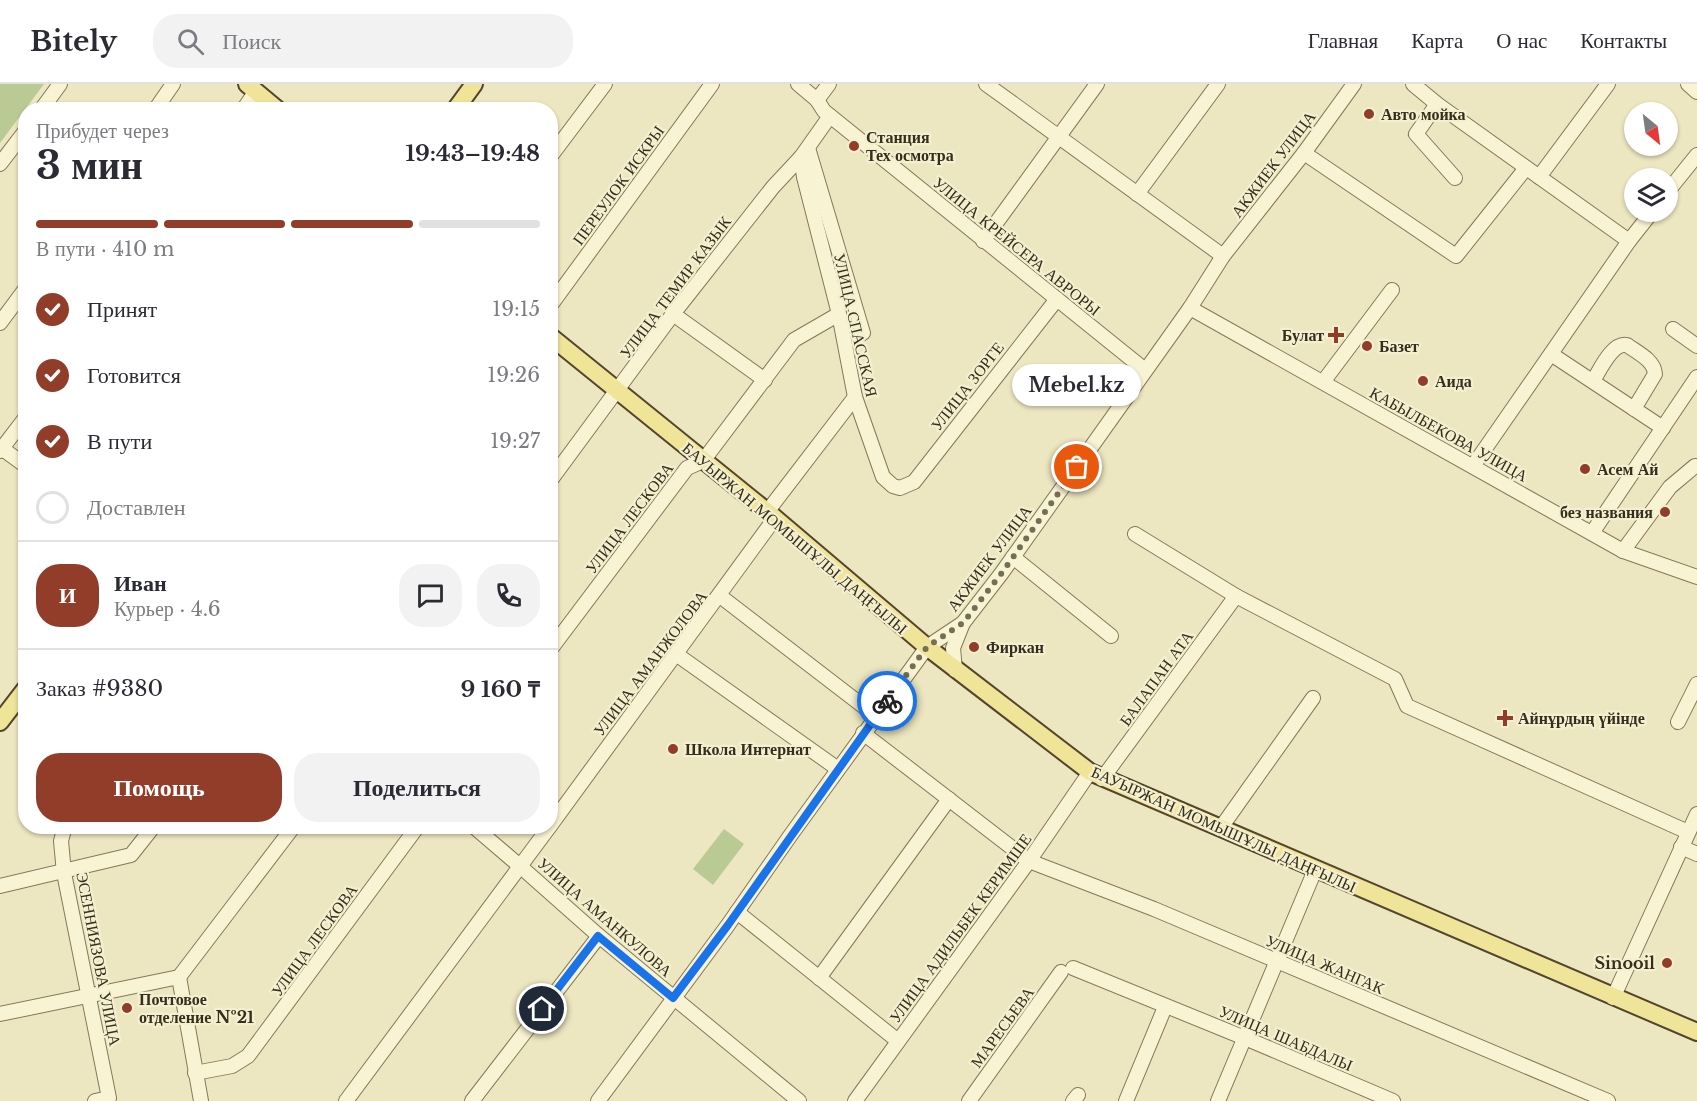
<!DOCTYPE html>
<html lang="ru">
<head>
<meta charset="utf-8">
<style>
  body { margin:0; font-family:"Libre Baskerville",serif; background:#f2f2f3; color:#2b2b33; height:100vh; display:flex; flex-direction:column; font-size:22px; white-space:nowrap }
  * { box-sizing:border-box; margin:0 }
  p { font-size:20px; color:#7c7c81 }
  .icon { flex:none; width:33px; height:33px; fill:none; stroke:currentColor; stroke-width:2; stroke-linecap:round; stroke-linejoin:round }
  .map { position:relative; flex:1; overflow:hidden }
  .side { position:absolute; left:18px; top:18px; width:540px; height:732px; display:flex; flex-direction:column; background:#fff; border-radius:24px; box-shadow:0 2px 4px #0004 }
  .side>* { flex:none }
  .needle { width:39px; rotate:151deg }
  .tools { position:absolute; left:1624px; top:18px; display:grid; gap:12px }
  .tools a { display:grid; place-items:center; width:54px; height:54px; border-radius:50%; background:#fff; box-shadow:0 2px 4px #0004; font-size:30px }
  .pin { position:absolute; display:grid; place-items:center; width:51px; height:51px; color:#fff; margin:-26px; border:3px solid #fff; border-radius:50%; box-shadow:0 2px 6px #0007 }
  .courier { position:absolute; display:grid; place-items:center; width:60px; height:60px; margin:-30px; border:4px solid #1a73e8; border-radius:50%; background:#fff; color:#222; box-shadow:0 2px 8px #0007 }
  .bubble { position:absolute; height:42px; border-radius:21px; background:#fff; box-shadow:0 2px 4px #0004; font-size:20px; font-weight:700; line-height:42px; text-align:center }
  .head em { font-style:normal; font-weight:700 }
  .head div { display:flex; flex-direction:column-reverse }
  .head { display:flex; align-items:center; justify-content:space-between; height:102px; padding:0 18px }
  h1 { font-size:39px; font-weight:700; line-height:45px }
  .bar { display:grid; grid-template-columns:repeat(4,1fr); gap:9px 6px; align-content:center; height:72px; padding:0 18px }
  .bar i { height:8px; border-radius:4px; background:#e1e1e2 }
  .bar .current { background:#923c2a }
  .bar p { grid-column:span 4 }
  .line { display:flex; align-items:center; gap:15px; padding:0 18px; border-top:2px solid #e1e1e2 }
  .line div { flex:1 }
  .round { display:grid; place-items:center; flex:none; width:63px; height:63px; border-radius:24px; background:#f2f2f3 }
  ol { padding:0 18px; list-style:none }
  li { display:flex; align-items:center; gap:18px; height:66px }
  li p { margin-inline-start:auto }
  li .icon { padding:6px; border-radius:50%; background:#923c2a; color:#fff; stroke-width:4 }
  li:last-child { color:#7c7c81 }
  li i { width:33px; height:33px; border:3px solid #e1e1e2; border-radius:50% }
  .primary-button { display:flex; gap:12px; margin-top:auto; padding:12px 18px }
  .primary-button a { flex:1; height:69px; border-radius:24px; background:#923c2a; color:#fff; font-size:24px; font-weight:700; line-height:69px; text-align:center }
  .primary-button a+a { background:#f2f2f3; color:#2b2b33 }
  header { display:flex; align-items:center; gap:36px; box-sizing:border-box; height:84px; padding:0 30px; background:#fff; border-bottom:2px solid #e1e1e2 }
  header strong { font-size:28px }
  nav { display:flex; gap:33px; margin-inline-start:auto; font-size:21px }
  .search { width:420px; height:54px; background:#f2f2f3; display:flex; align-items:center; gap:15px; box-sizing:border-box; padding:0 21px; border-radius:24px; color:#7c7c81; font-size:22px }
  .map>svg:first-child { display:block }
</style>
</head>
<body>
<header>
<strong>Bitely</strong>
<div class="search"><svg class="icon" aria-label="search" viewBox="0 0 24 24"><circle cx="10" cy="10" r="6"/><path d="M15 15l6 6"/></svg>Поиск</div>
<nav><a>Главная</a><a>Карта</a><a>О нас</a><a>Контакты</a></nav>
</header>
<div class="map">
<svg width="1697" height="1017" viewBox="0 0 1697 1017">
  <rect width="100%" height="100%" fill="#ece7c0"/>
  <g fill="#baca95">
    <polygon points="0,0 44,0 0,59"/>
    <polygon points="724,745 744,760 713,801 693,785"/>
  </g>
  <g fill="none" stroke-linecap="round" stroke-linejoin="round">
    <defs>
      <g id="minor">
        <polyline points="798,0 817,16 824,27 1145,286"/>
        <polyline points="986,0 1223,172"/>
        <polyline points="1413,0 1437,20 1629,157"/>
        <polyline points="1688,0 1697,8"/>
        <polyline points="817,16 829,0"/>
        <polyline points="1437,20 1416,50 1455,94"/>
        <polyline points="41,26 60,0"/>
        <polyline points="155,26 173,0"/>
        <polyline points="243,26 256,7"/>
        <polyline points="808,64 863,249"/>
        <polyline points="1304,69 1456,172 1526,84"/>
        <polyline points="550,73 605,0"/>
        <polyline points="801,73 804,93 839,230 855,313 883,393 893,402 900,404 914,398 1057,215"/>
        <polyline points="0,80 26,46"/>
        <polyline points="1539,93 1608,0"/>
        <polyline points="1668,107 1697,71"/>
        <polyline points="1137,110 1218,0"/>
        <polyline points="983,157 1097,0"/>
        <polyline points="550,222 712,0"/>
        <polyline points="1190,224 1623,467 1697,493"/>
        <polyline points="673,230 765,296"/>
        <polyline points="0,239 26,204"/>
        <polyline points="1673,245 1697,262"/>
        <polyline points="1551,270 1663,344"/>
        <path d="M 1593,297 C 1600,286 1612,258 1627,261 C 1638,269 1654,276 1655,290 L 1634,325"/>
        <polyline points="1323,298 1392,206"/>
        <polyline points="0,363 26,382"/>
        <polyline points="0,367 26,333"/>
        <polyline points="1473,382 1629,157 1652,128"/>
        <polyline points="550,397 673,230 773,103 801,73 830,32"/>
        <polyline points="767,428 855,313"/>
        <polyline points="1592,449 1697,293"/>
        <polyline points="1135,450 1236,512 1395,595 1407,622 1688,748"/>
        <polyline points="1623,467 1670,403 1695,382"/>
        <polyline points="1013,473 1111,552"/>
        <polyline points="720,512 876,632"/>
        <polyline points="550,566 687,384 703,377 794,256 839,230"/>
        <polyline points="676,570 838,685"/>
        <polyline points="955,586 953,564 963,539"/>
        <polyline points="1678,638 1697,600"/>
        <polyline points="863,649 1029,777 1154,825 1608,1017"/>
        <polyline points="1102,695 1236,512"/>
        <polyline points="65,742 61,757 64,789 109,1014 95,1017"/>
        <polyline points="473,742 521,783 599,852 799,1017"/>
        <polyline points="550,742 775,434"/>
        <polyline points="1220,745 1313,614"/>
        <polyline points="1681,763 1697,770"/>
        <polyline points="0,802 131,771 154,742"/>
        <polyline points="737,828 898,957"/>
        <polyline points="1073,884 1245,954 1393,1017"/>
        <polyline points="179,893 201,1017"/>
        <polyline points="819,894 949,715"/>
        <polyline points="1613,914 1697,730"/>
        <polyline points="0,930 179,893 294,742"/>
        <polyline points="195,989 232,982 248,972 418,742"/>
        <polyline points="346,1017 550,742"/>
        <polyline points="472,1017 599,852"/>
        <polyline points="598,1017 728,841 790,752 927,563 963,539 1001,490 1190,224 1223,172 1304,69 1354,0"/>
        <polyline points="855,1017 1029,777 1090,688"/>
        <polyline points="969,1017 1061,888"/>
        <polyline points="1073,1017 1078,1011"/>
        <polyline points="1126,1017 1165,923"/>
        <polyline points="1218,1017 1315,786"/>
      </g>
      <g id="major">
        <polyline points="247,0 278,26"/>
        <polyline points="455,26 474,0"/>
        <polyline points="550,252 775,434 927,563 1090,688 1697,948"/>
        <polyline points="0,638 26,604"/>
      </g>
    </defs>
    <use href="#minor" stroke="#857859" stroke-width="16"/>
    <use href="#major" stroke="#53452d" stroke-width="20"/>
    <use href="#minor" stroke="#f8f3d3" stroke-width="14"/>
    <use href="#major" stroke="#f0e498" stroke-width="16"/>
  </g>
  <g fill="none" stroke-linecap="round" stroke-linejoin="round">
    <polyline stroke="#756e56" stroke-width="6" stroke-dasharray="0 10.8" points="887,617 927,563 963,539 1001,490 1077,383"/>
    <polyline stroke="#1a73e8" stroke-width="8" points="542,925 598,852 673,914 728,841 887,617"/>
  </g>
  <g fill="#923c2a" stroke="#f4f0cf" stroke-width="2">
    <circle cx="1369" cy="30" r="6"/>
    <circle cx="854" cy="62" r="6"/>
    <path d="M1333 242h6v6h6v6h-6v6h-6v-6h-6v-6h6z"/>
    <circle cx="1367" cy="262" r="6"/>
    <circle cx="1423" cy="297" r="6"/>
    <circle cx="1585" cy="385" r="6"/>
    <circle cx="1665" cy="428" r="6"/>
    <circle cx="974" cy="563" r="6"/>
    <path d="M1502 625h6v6h6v6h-6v6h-6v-6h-6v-6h6z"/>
    <circle cx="673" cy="665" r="6"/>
    <circle cx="1667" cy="879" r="6"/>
    <circle cx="127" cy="924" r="6"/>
  </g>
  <g text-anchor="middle" stroke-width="4.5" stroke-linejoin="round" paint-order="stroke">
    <g font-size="16" font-weight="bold" fill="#352d1d" stroke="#f4f0cf" text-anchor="start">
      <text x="1381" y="36">Авто мойка</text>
      <text x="866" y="59">Станция<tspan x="866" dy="18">Тех осмотра</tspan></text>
      <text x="1324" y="257" text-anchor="end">Булат</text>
      <text x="1379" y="268">Базет</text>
      <text x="1435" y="303">Аида</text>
      <text x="1597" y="391">Асем Ай</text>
      <text x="1653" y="434" text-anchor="end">без названия</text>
      <text x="986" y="569">Фиркан</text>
      <text x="1518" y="640">Айнұрдың үйінде</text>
      <text x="685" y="671">Школа Интернат</text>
      <text x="1655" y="885" text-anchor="end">Sinooil</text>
      <text x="139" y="921">Почтовое<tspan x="139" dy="18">отделение №21</tspan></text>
    </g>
    <g font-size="16" fill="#352d1d" stroke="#f4f0cf">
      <text transform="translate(1273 80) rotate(-53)" y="6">АКЖИЕК УЛИЦА</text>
      <text transform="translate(618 101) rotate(-54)" y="6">ПЕРЕУЛОК ИСКРЫ</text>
      <text transform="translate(1017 162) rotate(39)" y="6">УЛИЦА КРЕЙСЕРА АВРОРЫ</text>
      <text transform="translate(675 203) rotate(-53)" y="6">УЛИЦА ТЕМИР КАЗЫК</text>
      <text transform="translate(856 241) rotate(77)" y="6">УЛИЦА СПАССКАЯ</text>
      <text transform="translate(967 302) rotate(-52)" y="6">УЛИЦА ЗОРГЕ</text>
      <text transform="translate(1449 350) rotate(29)" y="6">КАБЫЛБЕКОВА УЛИЦА</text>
      <text transform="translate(629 434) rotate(-53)" y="6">УЛИЦА ЛЕСКОВА</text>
      <text transform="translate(795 454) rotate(40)" y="6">БАУЫРЖАН МОМЫШҰЛЫ ДАҢҒЫЛЫ</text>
      <text transform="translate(989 474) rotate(-53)" y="6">АКЖИЕК УЛИЦА</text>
      <text transform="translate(650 579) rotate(-53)" y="6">УЛИЦА АМАНЖОЛОВА</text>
      <text transform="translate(1156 594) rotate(-54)" y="6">БАЛАПАН АТА</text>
      <text transform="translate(1224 745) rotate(24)" y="6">БАУЫРЖАН МОМЫШҰЛЫ ДАҢҒЫЛЫ</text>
      <text transform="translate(605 833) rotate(41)" y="6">УЛИЦА АМАНКУЛОВА</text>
      <text transform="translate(960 844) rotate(-54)" y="6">УЛИЦА АДИЛЬБЕК КЕРИМШЕ</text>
      <text transform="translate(314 856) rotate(-54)" y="6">УЛИЦА ЛЕСКОВА</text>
      <text transform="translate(99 875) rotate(79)" y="6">ЭСЕННИЯЗОВА УЛИЦА</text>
      <text transform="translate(1325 880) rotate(23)" y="6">УЛИЦА ЖАНГАК</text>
      <text transform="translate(1002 943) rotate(-54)" y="6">МАРЕСЬЕВА</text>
      <text transform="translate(1286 954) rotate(23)" y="6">УЛИЦА ШАБДАЛЫ</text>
    </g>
  </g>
</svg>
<div class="tools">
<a><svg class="needle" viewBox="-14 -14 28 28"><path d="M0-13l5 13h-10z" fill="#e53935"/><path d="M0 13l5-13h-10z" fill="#7c7c81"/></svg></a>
<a><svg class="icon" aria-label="layers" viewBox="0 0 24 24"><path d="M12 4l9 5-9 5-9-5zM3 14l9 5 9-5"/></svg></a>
</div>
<div class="pin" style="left:1077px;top:383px;background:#ea580c"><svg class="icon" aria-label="bag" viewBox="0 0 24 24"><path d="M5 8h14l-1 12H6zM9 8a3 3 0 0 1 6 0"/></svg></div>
<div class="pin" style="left:542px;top:925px;background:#1f2937"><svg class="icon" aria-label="home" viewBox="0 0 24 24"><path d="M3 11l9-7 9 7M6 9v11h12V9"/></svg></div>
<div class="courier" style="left:887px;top:617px"><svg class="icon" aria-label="bike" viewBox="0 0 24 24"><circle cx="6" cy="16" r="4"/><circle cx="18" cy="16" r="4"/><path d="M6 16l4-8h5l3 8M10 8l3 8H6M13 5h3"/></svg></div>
<div class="bubble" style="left:1012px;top:280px;width:129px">Mebel.kz</div>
<section class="side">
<div class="head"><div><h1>3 мин</h1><p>Прибудет через</p></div><em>19:43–19:48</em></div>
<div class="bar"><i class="current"></i><i class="current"></i><i class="current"></i><i></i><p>В пути · 410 m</p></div>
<ol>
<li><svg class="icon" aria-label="check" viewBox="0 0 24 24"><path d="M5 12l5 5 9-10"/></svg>Принят<p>19:15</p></li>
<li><svg class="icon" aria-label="check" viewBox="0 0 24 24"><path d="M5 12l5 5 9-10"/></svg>Готовится<p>19:26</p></li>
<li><svg class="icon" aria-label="check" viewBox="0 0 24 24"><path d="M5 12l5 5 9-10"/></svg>В пути<p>19:27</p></li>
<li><i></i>Доставлен</li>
</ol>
<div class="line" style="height:108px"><b class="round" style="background:#923c2a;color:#fff">И</b><div><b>Иван</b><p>Курьер · 4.6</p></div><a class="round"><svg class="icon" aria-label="chat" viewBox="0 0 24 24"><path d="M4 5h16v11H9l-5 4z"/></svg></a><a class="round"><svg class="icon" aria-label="phone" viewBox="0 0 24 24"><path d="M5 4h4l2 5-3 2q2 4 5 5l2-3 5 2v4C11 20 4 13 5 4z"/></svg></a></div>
<div class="line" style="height:78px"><div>Заказ #9380</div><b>9 160 ₸</b></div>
<div class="primary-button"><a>Помощь</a><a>Поделиться</a></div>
</section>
</div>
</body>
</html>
